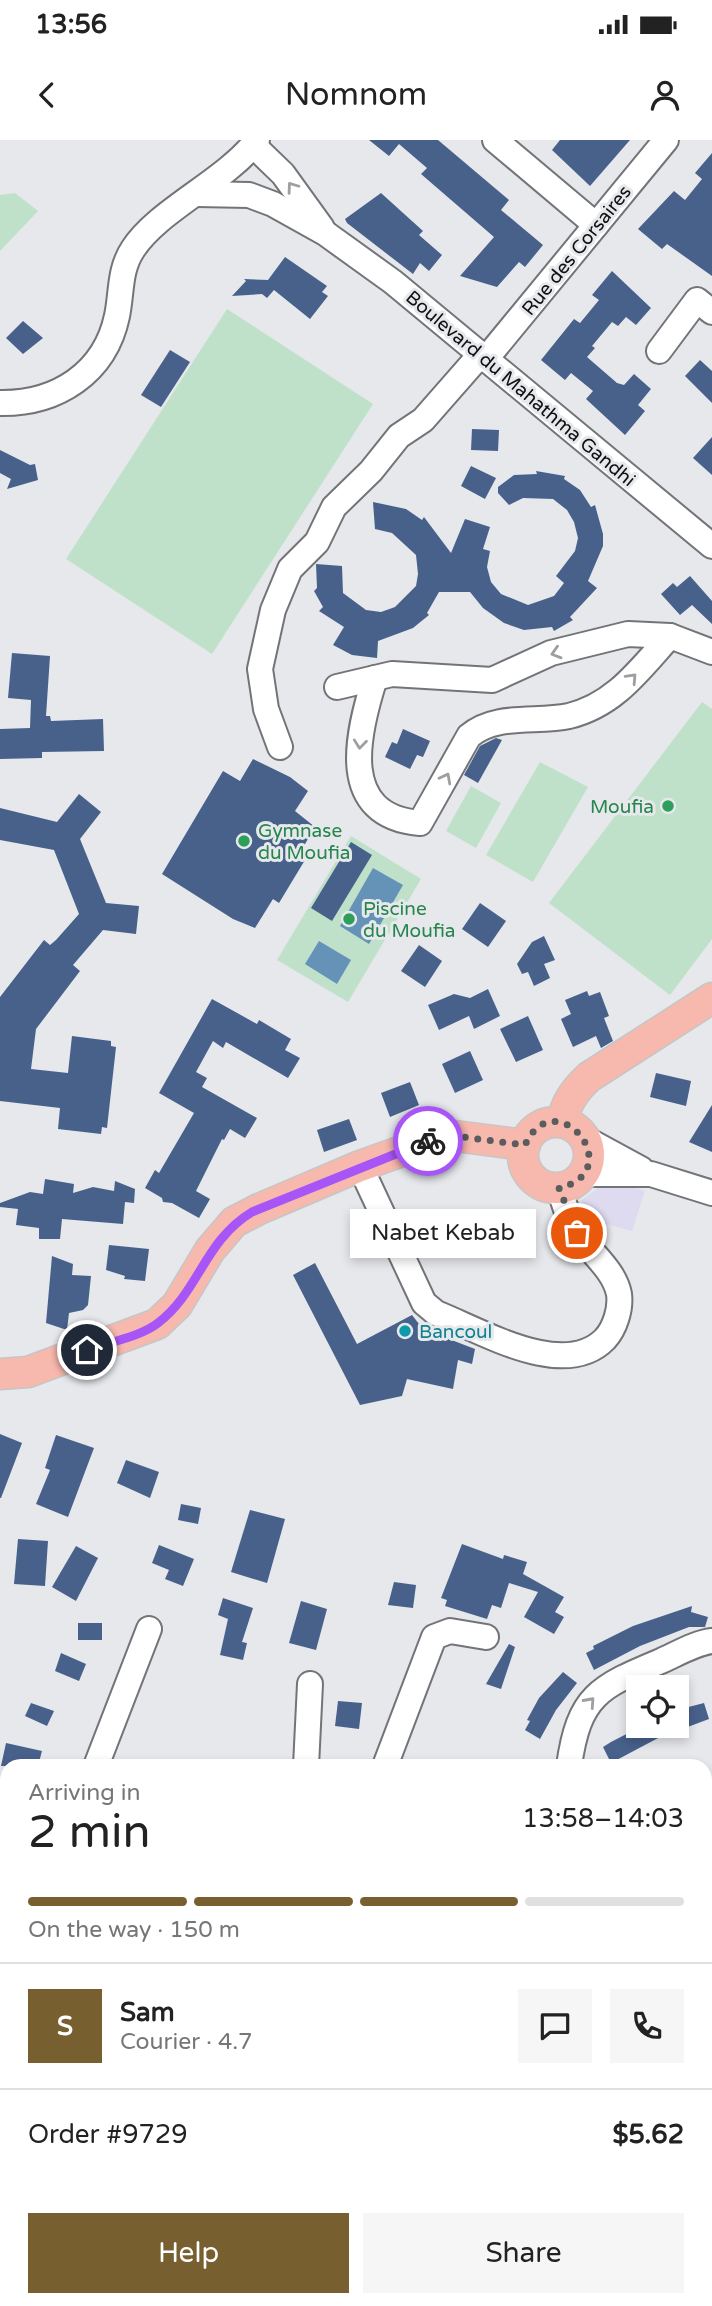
<!DOCTYPE html>
<html lang="en">
<head>
<meta charset="utf-8">
<style>
  body { margin:0; font-family:"Varela Round",sans-serif; background:#f6f6f6; color:#222; height:100vh; display:flex; flex-direction:column; font-size:26px; white-space:nowrap }
  * { box-sizing:border-box; margin:0 }
  p { font-size:23px; color:#767676 }
  .icon { flex:none; width:38px; height:38px; fill:none; stroke:currentColor; stroke-width:2; stroke-linecap:round; stroke-linejoin:round }
  .map { position:relative; flex:1; overflow:hidden }
  .drawer { position:absolute; left:0px; top:1619px; width:712px; height:548px; display:flex; flex-direction:column; background:#fff; border-radius:21px 21px 0 0; box-shadow:0 4px 10px #0003 }
  .drawer>* { flex:none }
  .controls { position:absolute; left:626px; top:1535px; display:grid; gap:14px }
  .controls a { display:grid; place-items:center; width:63px; height:63px; border-radius:0px; background:#fff; box-shadow:0 4px 10px #0003; font-size:35px }
  .pin { position:absolute; display:grid; place-items:center; width:60px; height:60px; color:#fff; margin:-30px; border:4px solid #fff; border-radius:50%; box-shadow:0 2px 7px #0007 }
  .courier { position:absolute; display:grid; place-items:center; width:70px; height:70px; margin:-35px; border:5px solid #a855f7; border-radius:50%; background:#fff; color:#222; box-shadow:0 2px 9px #0007 }
  .bubble { position:absolute; height:49px; border-radius:0px; background:#fff; box-shadow:0 4px 10px #0003; font-size:23px; font-weight:600; line-height:49px; text-align:center }
  .overview em { font-style:normal; font-weight:600 }
  .overview div { display:flex; flex-direction:column-reverse }
  .overview { display:flex; align-items:center; justify-content:space-between; height:119px; padding:0 28px }
  h1 { font-size:46px; font-weight:600; line-height:52px }
  .bar { display:grid; grid-template-columns:repeat(4,1fr); gap:10px 7px; align-content:center; height:84px; padding:0 28px }
  .bar i { height:9px; border-radius:5px; background:#e0e0e0 }
  .bar .selected { background:#785f30 }
  .bar p { grid-column:span 4 }
  .line { display:flex; align-items:center; gap:18px; padding:0 28px; border-top:2px solid #e0e0e0 }
  .line div { flex:1 }
  .round { display:grid; place-items:center; flex:none; width:74px; height:74px; border-radius:0px; background:#f6f6f6 }
  .action { display:flex; gap:14px; margin-top:auto; padding:14px 28px }
  .action a { flex:1; height:80px; border-radius:0px; background:#785f30; color:#fff; font-size:28px; font-weight:600; line-height:80px; text-align:center }
  .action a+a { background:#f6f6f6; color:#222 }
  .status { display:flex; justify-content:space-between; align-items:center; height:49px; padding:0 35px; background:#fff; direction:ltr }
  .status svg { height:19px; fill:currentColor }
  header { display:flex; justify-content:space-between; align-items:center; height:91px; padding:0 28px; background:#fff; font-size:32px; font-weight:600 }
  .map>svg:first-child { display:block }
</style>
</head>
<body>
<div class="status"><b>13:56</b><svg viewBox="0 0 49 12"><path d="M0 12V9h3v3zM5 12V6h3v6zM10 12V3h3v9zM15 12V0h3v12zM26 1h20v11H26zM47 4h2v5h-2z"/></svg></div>
<header><svg class="icon" aria-label="back" viewBox="0 0 24 24"><path d="M15 5l-7 7 7 7"/></svg>Nomnom<svg class="icon" aria-label="person" viewBox="0 0 24 24"><circle cx="12" cy="8" r="4"/><path d="M4 21q1-7 8-7t8 7"/></svg></header>
<div class="map">
<svg width="712" height="2166" viewBox="0 0 712 2166">
  <rect width="100%" height="100%" fill="#e6e8ec"/>
  <polygon fill="#dedbf1" points="619,1042 645,1051 632,1091 584,1078 580,1066 582,1060 603,1044"/>
  <g fill="#bfe1ca">
    <polygon points="15,53 38,71 0,111 0,55"/>
    <polygon points="227,169 373,264 212,514 66,419"/>
    <polygon points="702,562 712,569 712,799 670,855 549,763"/>
    <polygon points="540,622 588,647 533,742 486,715"/>
    <polygon points="471,646 501,663 476,708 446,691"/>
    <polygon points="351,696 421,739 348,862 277,820"/>
  </g>
  <g fill="#6592b7">
    <polygon points="373,728 403,745 369,804 340,786"/>
    <polygon points="319,801 351,820 337,844 305,824"/>
  </g>
  <g fill="#48618b">
    <polygon points="369,0 438,0 509,60 501,70 543,105 525,127 519,122 497,147 460,136 494,97 421,34 427,28 399,4 389,16"/>
    <polygon points="560,0 630,0 590,46 552,10"/>
    <polygon points="712,13 712,136 667,104 662,109 638,89 674,51 685,60 702,39 695,33"/>
    <polygon points="381,53 423,91 419,95 442,115 429,131 420,123 413,134 347,83 345,79"/>
    <polygon points="285,117 327,146 322,152 328,156 310,179 274,150 267,158 262,154 232,156 246,141 244,139 268,140"/>
    <polygon points="612,131 651,168 636,185 626,177 618,186 612,182 592,206 595,208 587,217 617,243 624,245 634,234 651,249 638,265 645,271 625,295 586,259 593,251 571,233 565,240 541,220 574,179 580,183 599,160 592,155"/>
    <polygon points="23,181 43,198 23,214 6,198"/>
    <polygon points="170,210 190,222 161,267 141,255"/>
    <polygon points="700,220 712,231 712,263 685,236"/>
    <polygon points="472,289 499,290 498,311 471,310"/>
    <polygon points="712,297 712,335 693,318"/>
    <polygon points="0,310 30,325 35,324 38,340 7,349 11,339 0,333"/>
    <polygon points="471,326 496,338 485,359 461,346"/>
    <polygon points="536,331 565,336 564,339 580,350 591,367 595,365 603,394 603,406 588,441 597,448 570,477 573,480 554,491 552,487 524,490 504,483 483,468 470,452 439,452 427,473 429,475 413,488 378,501 377,518 352,515 333,505 344,487 319,471 323,467 314,451 317,448 316,424 342,426 343,453 366,470 381,472 395,467 416,446 418,434 416,415 392,393 375,389 373,362 406,369 422,380 424,377 451,413 465,379 490,387 483,409 490,411 487,427 491,442 501,454 528,465 554,456 564,443 556,436 575,411 578,398 574,382 567,370 553,359 523,358 509,365 498,353 498,347 514,335 537,334"/>
    <polygon points="690,436 712,461 712,484 692,465 680,475 661,454 673,443 677,447"/>
    <polygon points="12,513 50,516 46,576 50,576 51,581 103,579 104,611 42,612 42,618 0,619 0,589 30,588 31,560 8,558"/>
    <polygon points="403,589 430,601 423,617 417,615 410,629 385,617 392,602 397,604"/>
    <polygon points="496,598 502,600 478,643 464,635 480,606"/>
    <polygon points="253,619 290,637 308,651 295,671 315,687 298,716 305,720 279,763 273,759 255,788 233,779 162,734 223,631 240,641"/>
    <polygon points="79,654 101,672 80,699 106,763 139,766 136,794 103,790 73,825 80,831 36,889 31,929 68,933 72,896 111,901 111,906 116,907 107,988 102,987 101,994 58,989 60,968 0,961 0,857 44,800 50,805 56,800 79,774 54,710 0,700 0,668 57,682"/>
    <polygon points="351,702 372,715 332,781 311,768"/>
    <polygon points="480,763 506,781 488,807 462,789"/>
    <polygon points="544,796 555,820 544,824 550,838 534,846 528,832 522,834 517,824 532,802"/>
    <polygon points="419,805 442,821 425,847 401,831"/>
    <polygon points="488,849 500,876 474,889 469,876 439,890 428,865 454,854 470,858"/>
    <polygon points="587,851 589,856 600,852 609,876 604,878 613,901 601,908 596,896 573,907 561,879 571,874 565,860"/>
    <polygon points="212,859 257,884 259,880 291,899 285,910 300,918 288,938 226,902 223,908 213,901 196,932 207,938 202,947 257,978 245,998 230,989 224,1000 222,999 196,1051 210,1059 199,1078 172,1063 163,1062 162,1058 145,1048 155,1030 159,1033 194,973 159,953"/>
    <polygon points="528,876 543,910 516,922 500,889"/>
    <polygon points="470,911 483,940 455,953 442,924"/>
    <polygon points="656,933 691,941 686,966 650,957"/>
    <polygon points="410,942 419,965 390,977 381,953"/>
    <polygon points="712,965 712,1012 689,1002"/>
    <polygon points="349,979 357,1000 324,1012 317,990"/>
    <polygon points="45,1039 74,1044 73,1053 93,1047 114,1051 115,1041 135,1049 134,1063 125,1062 123,1084 62,1079 60,1099 39,1099 39,1088 16,1085 18,1069 0,1067 0,1063 30,1052 43,1054"/>
    <polygon points="109,1105 149,1109 145,1141 124,1139 125,1136 106,1130"/>
    <polygon points="52,1116 73,1124 72,1135 91,1136 88,1165 83,1170 69,1173 67,1190 46,1183"/>
    <polygon points="315,1123 357,1204 412,1175 423,1189 475,1209 472,1224 458,1220 453,1249 407,1239 402,1256 360,1265 293,1135"/>
    <polygon points="0,1294 22,1303 1,1358 0,1358"/>
    <polygon points="56,1295 94,1308 68,1377 36,1364 50,1330 45,1328"/>
    <polygon points="126,1320 159,1332 150,1358 117,1343"/>
    <polygon points="181,1364 201,1368 198,1384 178,1380"/>
    <polygon points="250,1370 285,1379 267,1443 231,1432"/>
    <polygon points="18,1399 48,1401 45,1446 14,1444"/>
    <polygon points="462,1404 503,1419 504,1415 527,1422 523,1434 564,1457 555,1472 564,1477 554,1494 524,1477 538,1452 509,1443 501,1468 492,1465 487,1479 445,1466 447,1460 441,1458"/>
    <polygon points="159,1405 194,1419 183,1446 165,1439 169,1430 152,1423"/>
    <polygon points="76,1406 98,1418 76,1461 52,1447"/>
    <polygon points="394,1442 416,1445 413,1468 388,1465"/>
    <polygon points="223,1458 253,1468 242,1502 247,1503 243,1520 220,1515 228,1479 218,1475"/>
    <polygon points="301,1461 327,1469 316,1510 289,1503"/>
    <polygon points="692,1466 691,1472 708,1477 705,1487 689,1487 640,1506 594,1530 586,1513 594,1509 593,1506 633,1486"/>
    <rect x="78" y="1483" width="24" height="17"/>
    <polygon points="509,1504 515,1507 501,1549 486,1544"/>
    <polygon points="61,1513 86,1524 79,1541 55,1531"/>
    <polygon points="563,1532 577,1543 556,1570 540,1599 525,1590 530,1581 527,1580 539,1558"/>
    <polygon points="338,1561 362,1563 359,1589 335,1586"/>
    <polygon points="31,1563 54,1571 47,1586 25,1576"/>
    <polygon points="704,1563 709,1579 677,1591 677,1588 611,1623 603,1607 611,1602 642,1586 677,1586 677,1570"/>
    <polygon points="6,1603 42,1611 38,1626 1,1626"/>
  </g>
  <g fill="none" stroke-linecap="round" stroke-linejoin="round">
    <defs>
      <g id="minor">
        <polyline points="495,0 596,85"/>
        <polyline points="253,5 283,34 322,88"/>
        <polyline points="197,54 249,55 273,64 325,93 393,142 712,406"/>
        <polyline points="659,211 697,160 712,172"/>
        <polyline points="485,220 666,0"/>
        <path d="M 0,263 C 57,264 105,233 117,176 C 122,152 119,130 133,109 C 158,70 226,41 257,0"/>
        <path d="M 375,538 C 357,594 337,676 420,683 L 469,596 C 496,573 536,583 569,576 C 615,565 640,529 670,496"/>
        <polyline points="337,547 392,534 492,540 551,513 628,494 670,496 712,512"/>
        <polyline points="280,607 266,569 260,529 273,470 290,429 317,402 334,367 371,331 399,296 423,280 480,215"/>
        <polyline points="584,998 641,1029"/>
        <path d="M 360,1026 L 424,1163 L 436,1173 C 482,1191 564,1241 605,1199 C 615,1188 621,1169 619,1154 C 614,1129 590,1113 577,1092 C 568,1079 564,1063 559,1048"/>
        <polyline points="583,1034 651,1034 712,1053"/>
        <polyline points="96,1626 149,1489"/>
        <polyline points="306,1626 310,1544"/>
        <polyline points="385,1626 434,1497 450,1491 486,1497"/>
        <path d="M 569,1626 C 579,1555 599,1547 661,1521 C 677,1514 695,1503 712,1501"/>
        <polyline points="0,1863 7,1867"/>
        <polyline points="705,1902 712,1905"/>
        <polyline points="705,2007 712,2007"/>
        <polyline points="0,2014 7,2013"/>
        <polyline points="705,2085 712,2090"/>
        <polyline points="705,2149 712,2144"/>
        <polyline points="34,2160 38,2166"/>
        <polyline points="345,2160 356,2166"/>
        <polyline points="678,2160 689,2160"/>
        <polyline points="400,2166 411,2160"/>
      </g>
      <g id="major">
        <path d="M 562,982 C 566,963 574,951 589,937 L 712,858"/>
        <circle cx="556" cy="1015" r="33"/>
        <polyline points="0,1234 28,1232 157,1184 177,1165 210,1110 234,1082 259,1069 360,1026 433,1000 455,996 525,1005"/>
      </g>
    </defs>
    <use href="#minor" stroke="#727478" stroke-width="28"/>
    <use href="#major" stroke="#c5c6c6" stroke-width="33"/>
    <use href="#minor" stroke="#fff" stroke-width="24"/>
    <use href="#major" stroke="#f7b8ad" stroke-width="30"/>
  </g>
  <defs><path id="oneway-chevron" d="M-2-3.5L2.5 0L-2 3.5" fill="none" stroke-width="1.6" stroke-linecap="round" stroke-linejoin="round" transform="scale(1.75)"/></defs>
  <g stroke="#9f9fa0">
    <use href="#oneway-chevron" transform="translate(292 47) rotate(-126)"/>
    <use href="#oneway-chevron" transform="translate(556 513) rotate(163)"/>
    <use href="#oneway-chevron" transform="translate(632 538) rotate(-47)"/>
    <use href="#oneway-chevron" transform="translate(360 604) rotate(96)"/>
    <use href="#oneway-chevron" transform="translate(446 638) rotate(-62)"/>
    <use href="#oneway-chevron" transform="translate(590 1562) rotate(-48)"/>
  </g>
  <g fill="none" stroke-linecap="round" stroke-linejoin="round">
    <path stroke="#5a5c5e" stroke-width="7" stroke-dasharray="0 12.6" d="M 428,1001 L 455,996 L 525,1005 C 555,939 631,1031 559,1048 L 577,1093"/>
    <path stroke="#a855f7" stroke-width="9" d="M 87,1210 C 109,1202 140,1197 158,1183 C 199,1152 204,1101 252,1072 L 428,1001"/>
  </g>
  <g fill="#2e9e5b" stroke="#e6e8ec" stroke-width="2.5">
    <circle cx="668" cy="666" r="7"/>
    <circle cx="244" cy="701" r="7"/>
    <circle cx="349" cy="779" r="7"/>
  </g>
  <circle fill="#0f9aa8" stroke="#e6e8ec" stroke-width="2.5" cx="405" cy="1191" r="7"/>
  <g text-anchor="middle" stroke-width="6" stroke-linejoin="round" paint-order="stroke">
    <g font-size="19" fill="#0f1011" stroke="#e6e8ec">
      <text transform="translate(576 110) rotate(-51)" y="7">Rue des Corsaires</text>
      <text transform="translate(521 248) rotate(40)" y="7">Boulevard du Mahathma Gandhi</text>
    </g>
    <g font-size="19" fill="#27864d" stroke="#e6e8ec" text-anchor="start">
      <text x="654" y="673" text-anchor="end">Moufia</text>
      <text x="258" y="697">Gymnase<tspan x="258" dy="22">du Moufia</tspan></text>
      <text x="363" y="775">Piscine<tspan x="363" dy="22">du Moufia</tspan></text>
    </g>
    <g font-size="19" fill="#0d838f" stroke="#e6e8ec" text-anchor="start">
      <text x="419" y="1198">Bancoul</text>
    </g>
  </g>
</svg>
<div class="controls">
<a><svg class="icon" aria-label="locate" viewBox="0 0 24 24"><circle cx="12" cy="12" r="6"/><path d="M12 2v4M12 18v4M2 12h4M18 12h4"/></svg></a>
</div>
<div class="pin" style="left:577px;top:1093px;background:#ea580c"><svg class="icon" aria-label="bag" viewBox="0 0 24 24"><path d="M5 8h14l-1 12H6zM9 8a3 3 0 0 1 6 0"/></svg></div>
<div class="pin" style="left:87px;top:1210px;background:#1f2937"><svg class="icon" aria-label="home" viewBox="0 0 24 24"><path d="M3 11l9-7 9 7M6 9v11h12V9"/></svg></div>
<div class="courier" style="left:428px;top:1001px"><svg class="icon" aria-label="bike" viewBox="0 0 24 24"><circle cx="6" cy="16" r="4"/><circle cx="18" cy="16" r="4"/><path d="M6 16l4-8h5l3 8M10 8l3 8H6M13 5h3"/></svg></div>
<div class="bubble" style="left:350px;top:1069px;width:186px">Nabet Kebab</div>
<section class="drawer">
<div class="overview"><div><h1>2 min</h1><p>Arriving in</p></div><em>13:58–14:03</em></div>
<div class="bar"><i class="selected"></i><i class="selected"></i><i class="selected"></i><i></i><p>On the way · 150 m</p></div>
<div class="line" style="height:126px"><b class="round" style="background:#785f30;color:#fff">S</b><div><b>Sam</b><p>Courier · 4.7</p></div><a class="round"><svg class="icon" aria-label="chat" viewBox="0 0 24 24"><path d="M4 5h16v11H9l-5 4z"/></svg></a><a class="round"><svg class="icon" aria-label="phone" viewBox="0 0 24 24"><path d="M5 4h4l2 5-3 2q2 4 5 5l2-3 5 2v4C11 20 4 13 5 4z"/></svg></a></div>
<div class="line" style="height:91px"><div>Order #9729</div><b>$5.62</b></div>
<div class="action"><a>Help</a><a>Share</a></div>
</section>
</div>
</body>
</html>
